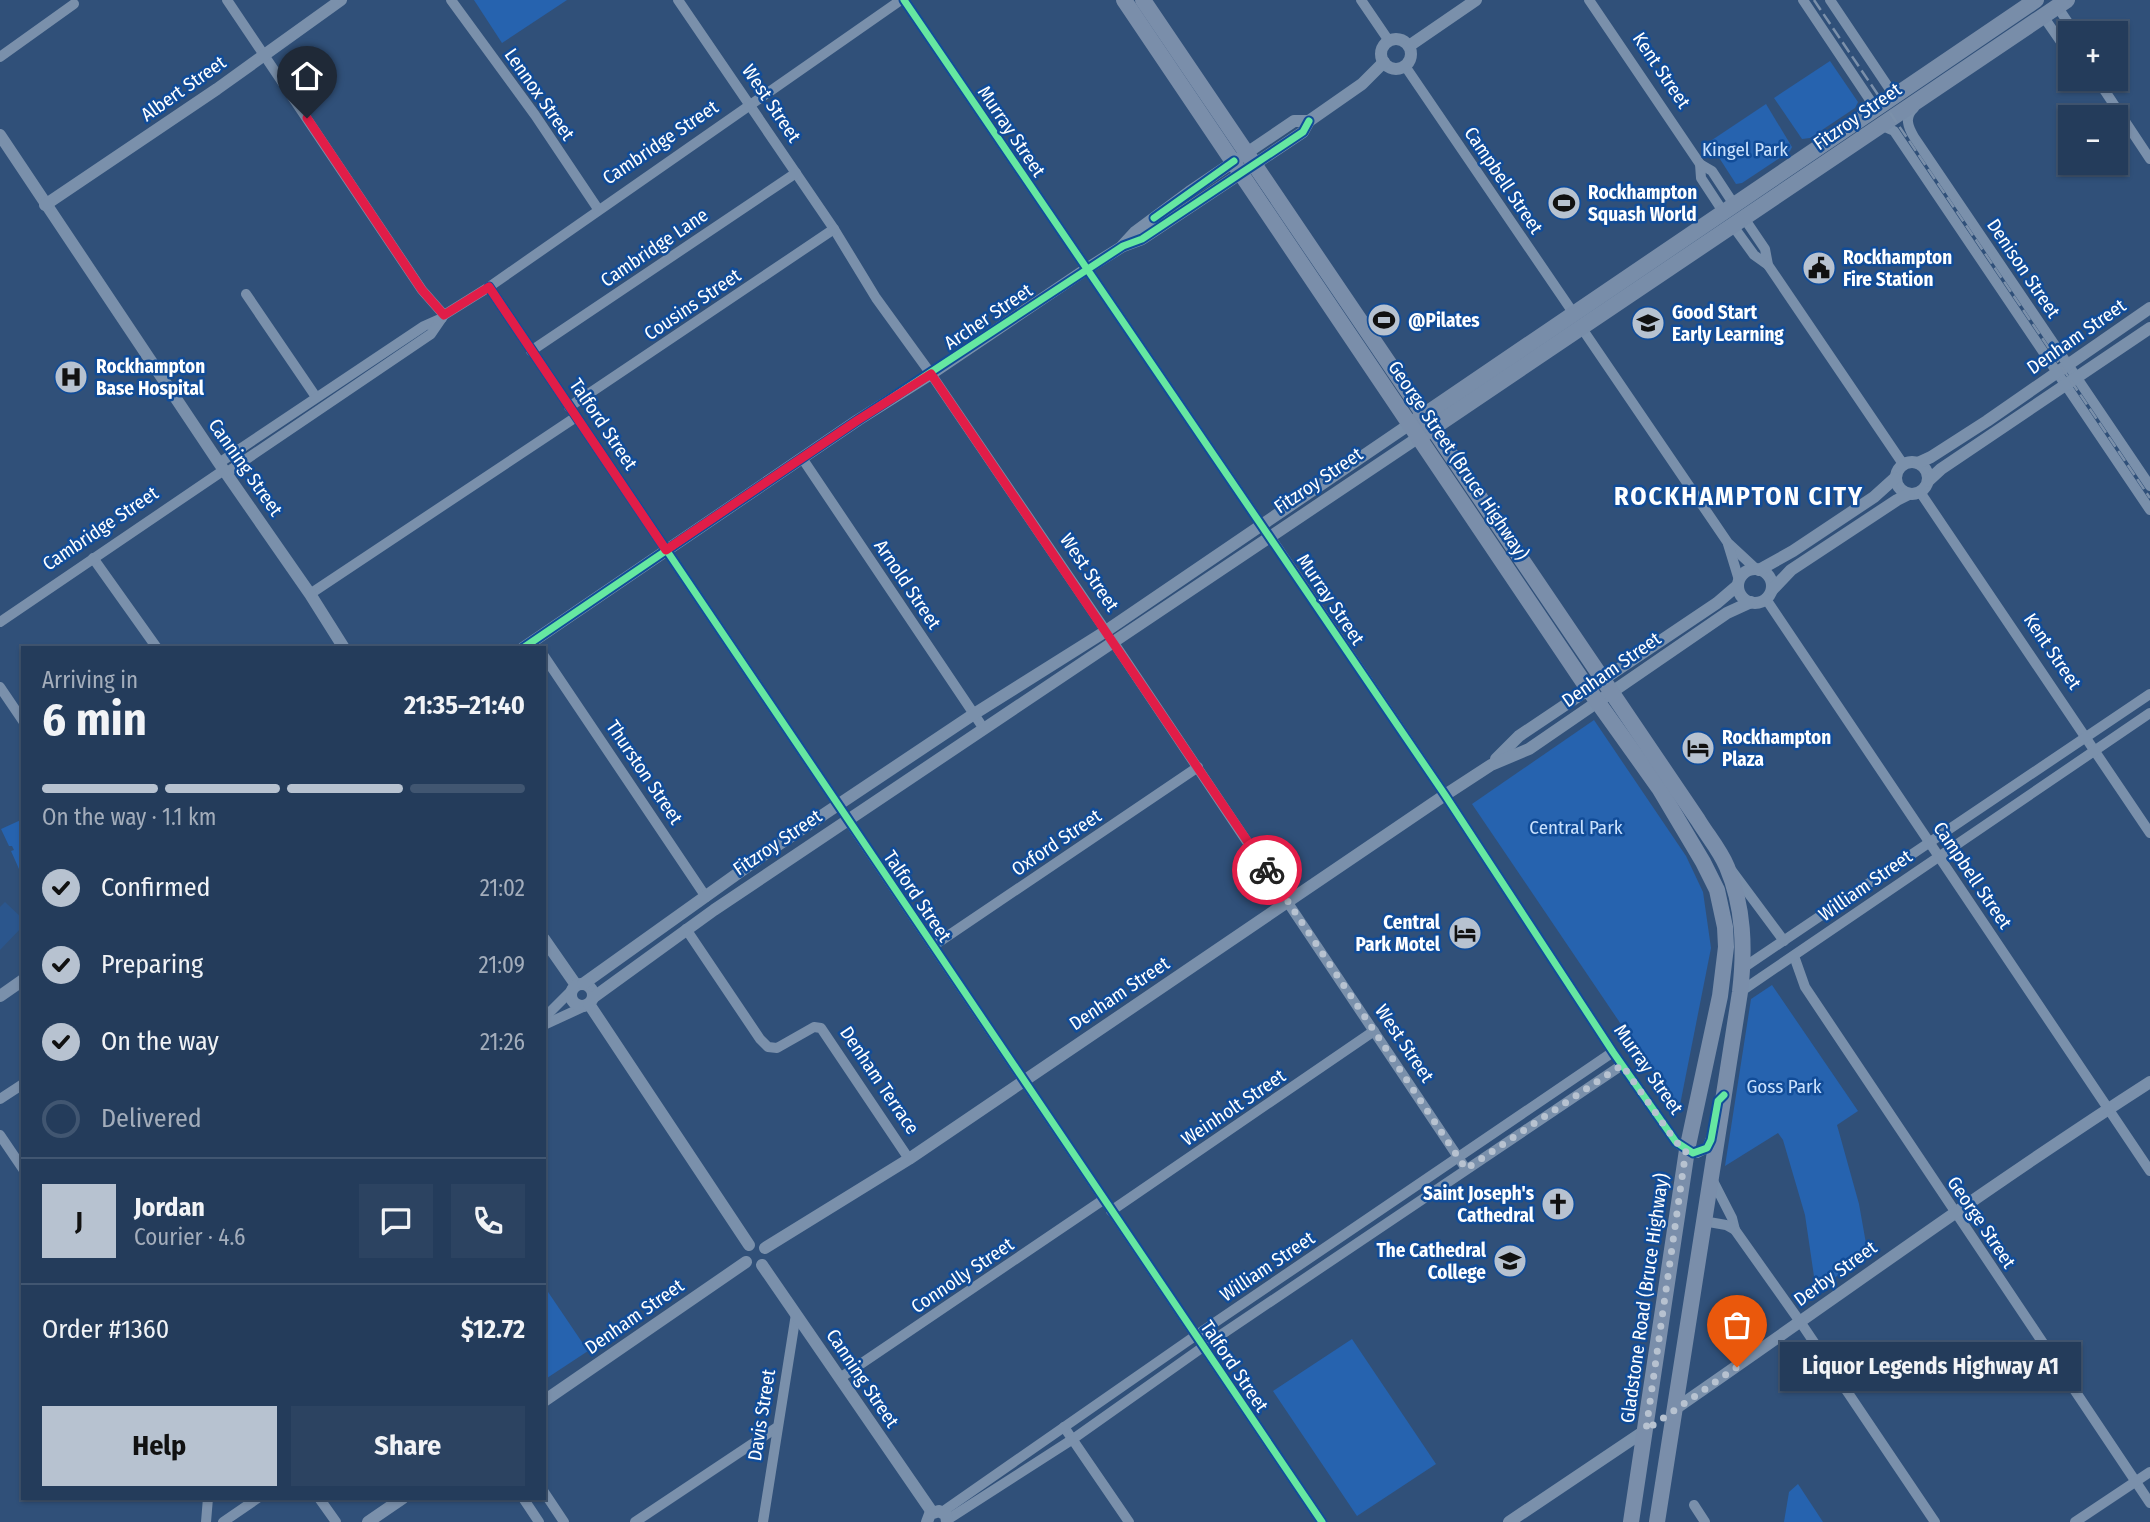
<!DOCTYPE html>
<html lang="en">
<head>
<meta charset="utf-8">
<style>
  body { margin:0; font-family:"Fira Sans Condensed",sans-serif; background:#2c4361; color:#f1f3f6; height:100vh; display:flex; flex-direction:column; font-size:26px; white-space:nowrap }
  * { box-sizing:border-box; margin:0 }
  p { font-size:23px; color:#a3adbb }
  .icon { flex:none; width:38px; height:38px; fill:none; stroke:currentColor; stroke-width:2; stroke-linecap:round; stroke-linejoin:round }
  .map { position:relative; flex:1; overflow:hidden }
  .sheet { position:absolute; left:21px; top:646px; width:525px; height:854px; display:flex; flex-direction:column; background:#243c5b; border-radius:0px; box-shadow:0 2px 5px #0004,0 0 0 2px #415671 }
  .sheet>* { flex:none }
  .buttons { position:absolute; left:2058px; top:21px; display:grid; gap:14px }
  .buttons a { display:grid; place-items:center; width:70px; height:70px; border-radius:0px; background:#243c5b; box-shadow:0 2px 5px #0004,0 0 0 2px #415671; font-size:35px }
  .pin { position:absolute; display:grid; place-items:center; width:60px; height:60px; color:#fff; margin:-72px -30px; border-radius:50% 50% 50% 0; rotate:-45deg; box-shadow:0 0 7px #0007 }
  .pin .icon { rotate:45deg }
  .courier { position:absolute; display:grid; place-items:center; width:70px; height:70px; margin:-35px; border:5px solid #e11d48; border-radius:50%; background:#fff; color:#222; box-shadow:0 2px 9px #0007 }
  .bubble { position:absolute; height:49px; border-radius:0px; background:#243c5b; box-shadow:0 2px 5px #0004,0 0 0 2px #415671; font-size:23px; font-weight:700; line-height:49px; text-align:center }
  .summary em { font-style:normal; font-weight:700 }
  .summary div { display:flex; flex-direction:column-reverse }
  .summary { display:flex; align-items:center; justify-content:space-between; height:119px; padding:0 21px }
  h1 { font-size:46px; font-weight:700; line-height:52px }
  .bar { display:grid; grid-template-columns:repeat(4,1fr); gap:10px 7px; align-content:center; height:84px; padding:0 21px }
  .bar i { height:9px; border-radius:5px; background:#415671 }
  .bar .on { background:#b7c2d0 }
  .bar p { grid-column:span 4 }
  .line { display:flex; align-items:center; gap:18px; padding:0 21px; border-top:2px solid #415671 }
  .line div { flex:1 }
  .round { display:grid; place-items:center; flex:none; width:74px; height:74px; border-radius:0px; background:#2c4361 }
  ol { padding:0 21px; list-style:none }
  li { display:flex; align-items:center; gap:21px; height:77px }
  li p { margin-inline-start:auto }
  li .icon { padding:7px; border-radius:50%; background:#b7c2d0; color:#111; stroke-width:4 }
  li:last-child { color:#a3adbb }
  li i { width:38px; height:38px; border:4px solid #415671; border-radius:50% }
  .cta { display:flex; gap:14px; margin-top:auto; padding:14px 21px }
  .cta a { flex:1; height:80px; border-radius:0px; background:#b7c2d0; color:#111; font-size:28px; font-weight:700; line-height:80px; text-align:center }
  .cta a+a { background:#2c4361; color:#f1f3f6 }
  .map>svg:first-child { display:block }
</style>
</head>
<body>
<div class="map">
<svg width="2150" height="1522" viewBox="0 0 2150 1522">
  <rect width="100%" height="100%" fill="#305079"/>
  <g fill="#2663af">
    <polygon points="474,0 567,0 502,43"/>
    <polygon points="1830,61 1858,102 1855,108 1810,138 1802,139 1774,98"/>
    <polygon points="1766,104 1792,147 1790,151 1742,183 1736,184 1709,142"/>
    <polygon points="1594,720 1686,856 1703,892 1711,948 1679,1110 1472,804"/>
    <polygon points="23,819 23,867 19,869 11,851 14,850 12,846 9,846 1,829"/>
    <polygon points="1772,985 1858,1111 1837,1125 1859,1204 1867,1249 1870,1254 1816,1290 1805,1215 1783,1140 1778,1133 1725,1166 1751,999"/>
    <polygon points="544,1286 588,1351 544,1380"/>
    <polygon points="1352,1339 1436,1464 1357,1516 1273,1391"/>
    <polygon points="1798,1484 1823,1522 1784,1522 1789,1492"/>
  </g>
  <polygon fill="#2b568d" points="5,902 23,919 23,926 0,950 0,907"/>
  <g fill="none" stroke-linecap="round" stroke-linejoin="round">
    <g stroke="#7a90ab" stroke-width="10">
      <polyline points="227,0 422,290 444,315"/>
      <polyline points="451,0 535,115 598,209"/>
      <polyline points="678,0 834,229 876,298 931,374 1106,631"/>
      <polyline points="904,0 1262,526"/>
      <polyline points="1361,0 1389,41"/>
      <polyline points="1589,0 1700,164 1701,178 1724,213"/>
      <polyline points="1803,0 1876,109"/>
      <polyline points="1830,0 1889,88 1901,91"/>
      <polyline points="2057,6 2075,33"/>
      <polyline points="2043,16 2070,55"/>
      <polyline points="0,57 74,4"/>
      <polyline points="1405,66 1574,314"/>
      <polyline points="2097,79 2150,159"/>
      <path d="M 1914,108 C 1904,117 1908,127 1914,137 L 2150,486"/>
      <polyline points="1880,125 1894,131 2150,510"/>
      <polyline points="1700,164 1712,171 1735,206"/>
      <polyline points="1744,218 1765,249 1768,265 1903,464"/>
      <polyline points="1733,226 1754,255 1768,265"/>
      <polyline points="489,287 839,806"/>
      <polyline points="246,294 316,397"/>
      <polyline points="1581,327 1728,543 1756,569"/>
      <polyline points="531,351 796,173"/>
      <polyline points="569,407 834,229"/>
      <polyline points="802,458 984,729"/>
      <polyline points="219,463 424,326 442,318"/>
      <polyline points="226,473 431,334 444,315 489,287 901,0"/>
      <polyline points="1920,492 2150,833"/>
      <polyline points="1271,538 1445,795 1613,1052 1676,1142 1687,1150 1697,1153 1707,1148 1712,1136"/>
      <polyline points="1728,544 1739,580"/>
      <polyline points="93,558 157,648"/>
      <polyline points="310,594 576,417"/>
      <polyline points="1766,599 2150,1171"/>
      <polyline points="0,622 224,470"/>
      <polyline points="1114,643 1466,1169"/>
      <polyline points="544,656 706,897"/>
      <polyline points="0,687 23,721"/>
      <polyline points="848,820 1322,1522"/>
      <polyline points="1732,871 1784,941"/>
      <polyline points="686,929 760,1039 768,1047 777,1048 814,1027 821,1028 909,1159"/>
      <polyline points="933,946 1198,767"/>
      <polyline points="1794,956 1805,987 2150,1503"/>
      <polyline points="1743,968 2150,694"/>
      <polyline points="1740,992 2150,713"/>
      <polyline points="544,1018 573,989"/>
      <polyline points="544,1025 583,1007"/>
      <polyline points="0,1099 23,1084"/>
      <polyline points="0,1135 23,1169"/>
      <polyline points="1711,1177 1732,1218 1735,1230"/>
      <polyline points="1111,1211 1374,1031"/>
      <polyline points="1703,1221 1726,1225 1735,1230 1801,1323 1935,1522"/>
      <polyline points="840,1378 1103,1200"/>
      <polyline points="1064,1427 1129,1522"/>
      <polyline points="544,1492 564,1522"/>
      <polyline points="319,1498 336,1522"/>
      <polyline points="523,1498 539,1522"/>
      <polyline points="1694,1505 1705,1522"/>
      <polyline points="942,1512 1195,1336 1613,1052"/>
      <polyline points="947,1520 1073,1439 1203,1347 1622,1065"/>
      <polyline points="206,1522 208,1498"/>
      <polyline points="223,1522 258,1498"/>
      <polyline points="635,1522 776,1428"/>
      <polyline points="763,1522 796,1314"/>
      <polyline points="2075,1522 2150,1472"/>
    </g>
    <g stroke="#7a90ab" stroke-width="12">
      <circle cx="1396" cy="54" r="15"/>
      <polyline points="1409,46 1476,0"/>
      <polyline points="0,135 219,463 310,594 344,648"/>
      <polyline points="45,205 217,89 341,0"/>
      <polyline points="1123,245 1135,232 1189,192 1294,121 1309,121"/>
      <circle cx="1912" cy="478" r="16"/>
      <polyline points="1918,463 1931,457 1987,421 2150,308"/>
      <polyline points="1928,481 1941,469 2150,328"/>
      <circle cx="1755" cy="586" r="17"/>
      <polyline points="1759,570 1793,551 1874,497 1895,478"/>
      <polyline points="1772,590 1791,570 1897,500 1909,494"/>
      <polyline points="523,648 858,420 931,374 1088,268 1123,246 1142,239 1303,132 1309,121 1362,84 1384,62"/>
      <polyline points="1496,759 1519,736 1717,603 1738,585"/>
      <polyline points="544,939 576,985"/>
      <circle cx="582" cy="995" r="11"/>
      <polyline points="583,984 769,851 974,714 1106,631 1410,424"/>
      <polyline points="0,996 23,980"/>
      <polyline points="594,997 714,910 1419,437"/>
      <polyline points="589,1004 749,1245"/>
      <polyline points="765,1248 909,1159 1445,795 1491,765 1529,749 1727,613 1751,602"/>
      <polyline points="762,1265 932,1512"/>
      <polyline points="544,1401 746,1262"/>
      <path d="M 1675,1409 C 1833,1300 1988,1186 2150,1082"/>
      <polyline points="368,1522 403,1498"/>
      <polyline points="927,1522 930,1514 939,1511 946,1515 947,1522"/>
      <polyline points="1509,1522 1646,1430"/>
    </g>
    <g stroke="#788da9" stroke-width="16">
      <polyline points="1413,423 2036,0"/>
      <polyline points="1419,437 2067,0"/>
    </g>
    <g stroke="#7a8eaa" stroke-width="16">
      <polyline points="1124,0 1582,680 1659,788 1703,862 1717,890 1725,927 1726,947 1720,996 1687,1150 1631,1522"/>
      <path d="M 1143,0 L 1698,820 C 1707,835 1720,850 1727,867 C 1744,907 1745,949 1740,992 L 1657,1522"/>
    </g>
    <polyline stroke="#7b90aa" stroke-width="2.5" stroke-dasharray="12 5" stroke-linecap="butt" points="1814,0 2150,498"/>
    <defs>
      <g id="cycleway">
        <polyline points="904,0 1445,795 1613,1052 1676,1142 1693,1153 1707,1148 1711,1140 1718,1101 1724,1095"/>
        <polyline points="1154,218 1234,161"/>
        <polyline points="489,287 1322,1522"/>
        <polyline points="523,648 858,420 1123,246 1142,239 1303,132 1309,121"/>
      </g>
    </defs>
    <use href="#cycleway" stroke="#114c98" stroke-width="11"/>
    <use href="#cycleway" stroke="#66e7a1" stroke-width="7"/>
  </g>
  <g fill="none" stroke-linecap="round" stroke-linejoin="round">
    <polyline stroke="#b7c2d0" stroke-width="7" stroke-dasharray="0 12.6" points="1267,870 1466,1169 1622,1065 1676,1142 1686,1150 1646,1430 1737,1367"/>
    <polyline stroke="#e11d48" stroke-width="9" points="307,118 422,290 444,315 489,287 666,550 858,420 931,374 1267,870"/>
  </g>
  <defs>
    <symbol id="stadium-disc" viewBox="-11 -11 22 22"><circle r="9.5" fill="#b7c2d0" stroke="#114c98"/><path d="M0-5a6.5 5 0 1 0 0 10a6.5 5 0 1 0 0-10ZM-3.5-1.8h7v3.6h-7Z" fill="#111"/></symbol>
    <symbol id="civic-disc" viewBox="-11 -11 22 22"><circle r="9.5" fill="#b7c2d0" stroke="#114c98"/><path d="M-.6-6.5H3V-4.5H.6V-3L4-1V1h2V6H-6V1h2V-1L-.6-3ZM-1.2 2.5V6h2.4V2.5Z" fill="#111"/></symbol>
    <symbol id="school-disc" viewBox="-11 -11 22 22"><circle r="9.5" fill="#b7c2d0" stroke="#114c98"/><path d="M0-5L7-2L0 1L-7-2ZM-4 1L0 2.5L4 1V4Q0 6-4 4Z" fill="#111"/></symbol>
    <symbol id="hospital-disc" viewBox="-11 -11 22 22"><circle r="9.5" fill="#b7c2d0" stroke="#114c98"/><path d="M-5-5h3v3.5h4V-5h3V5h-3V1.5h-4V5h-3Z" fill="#111"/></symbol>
    <symbol id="hotel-disc" viewBox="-11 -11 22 22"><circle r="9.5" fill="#b7c2d0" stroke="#114c98"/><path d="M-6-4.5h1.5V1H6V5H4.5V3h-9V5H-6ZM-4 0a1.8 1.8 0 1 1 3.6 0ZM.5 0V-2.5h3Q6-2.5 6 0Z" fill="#111"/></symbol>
    <symbol id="church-disc" viewBox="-11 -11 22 22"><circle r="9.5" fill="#b7c2d0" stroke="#114c98"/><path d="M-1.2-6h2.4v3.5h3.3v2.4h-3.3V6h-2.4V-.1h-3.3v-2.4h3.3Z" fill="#111"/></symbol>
  </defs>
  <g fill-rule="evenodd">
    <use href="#stadium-disc" x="1545" y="184" width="38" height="38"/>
    <use href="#civic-disc" x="1800" y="249" width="38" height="38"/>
    <use href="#stadium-disc" x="1365" y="301" width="38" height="38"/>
    <use href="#school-disc" x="1629" y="304" width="38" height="38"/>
    <use href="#hospital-disc" x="52" y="358" width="38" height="38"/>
    <use href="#hotel-disc" x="1679" y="729" width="38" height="38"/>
    <use href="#hotel-disc" x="1446" y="914" width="38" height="38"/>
    <use href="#church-disc" x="1539" y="1185" width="38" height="38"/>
    <use href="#school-disc" x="1491" y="1242" width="38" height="38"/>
  </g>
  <g text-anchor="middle" stroke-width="5" stroke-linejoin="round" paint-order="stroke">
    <g font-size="19" fill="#fff" stroke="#114c98">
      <text transform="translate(1662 70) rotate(56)" y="7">Kent Street</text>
      <text transform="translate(183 88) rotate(-35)" y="7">Albert Street</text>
      <text transform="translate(540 94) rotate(55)" y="7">Lennox Street</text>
      <text transform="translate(772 103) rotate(56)" y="7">West Street</text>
      <text transform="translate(1857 116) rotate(-35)" y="7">Fitzroy Street</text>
      <text transform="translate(1012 131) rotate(56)" y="7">Murray Street</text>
      <text transform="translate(660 142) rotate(-34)" y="7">Cambridge Street</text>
      <text transform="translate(1504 180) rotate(56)" y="7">Campbell Street</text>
      <text transform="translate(654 247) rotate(-34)" y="7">Cambridge Lane</text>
      <text transform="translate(2024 268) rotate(56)" y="7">Denison Street</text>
      <text transform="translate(692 304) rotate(-34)" y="7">Cousins Street</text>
      <text transform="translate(988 316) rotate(-34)" y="7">Archer Street</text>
      <text transform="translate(2076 336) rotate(-35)" y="7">Denham Street</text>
      <text transform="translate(604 424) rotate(56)" y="7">Talford Street</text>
      <text transform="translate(1459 460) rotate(56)" y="7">George Street (Bruce Highway)</text>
      <text transform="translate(246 467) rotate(55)" y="7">Canning Street</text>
      <text transform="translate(1318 480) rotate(-34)" y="7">Fitzroy Street</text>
      <text transform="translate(100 528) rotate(-34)" y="7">Cambridge Street</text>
      <text transform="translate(1090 572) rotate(56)" y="7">West Street</text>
      <text transform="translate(908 584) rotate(56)" y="7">Arnold Street</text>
      <text transform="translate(1331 599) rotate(56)" y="7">Murray Street</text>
      <text transform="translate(2053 651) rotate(56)" y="7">Kent Street</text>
      <text transform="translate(1611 669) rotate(-35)" y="7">Denham Street</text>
      <text transform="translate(645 772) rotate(56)" y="7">Thurston Street</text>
      <text transform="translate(777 842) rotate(-34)" y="7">Fitzroy Street</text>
      <text transform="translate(1056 842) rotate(-34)" y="7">Oxford Street</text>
      <text transform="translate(1973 875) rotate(56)" y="7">Campbell Street</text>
      <text transform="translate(1865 885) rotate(-35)" y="7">William Street</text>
      <text transform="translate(918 896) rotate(56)" y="7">Talford Street</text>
      <text transform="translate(1119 993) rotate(-34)" y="7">Denham Street</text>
      <text transform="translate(1405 1043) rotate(56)" y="7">West Street</text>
      <text transform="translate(1649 1069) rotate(55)" y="7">Murray Street</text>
      <text transform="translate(880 1080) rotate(56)" y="7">Denham Terrace</text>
      <text transform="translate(1233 1107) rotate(-34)" y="7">Weinholt Street</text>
      <text transform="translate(1982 1222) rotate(56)" y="7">George Street</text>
      <text transform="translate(1267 1266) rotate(-34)" y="7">William Street</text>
      <text transform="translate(1835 1273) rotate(-36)" y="7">Derby Street</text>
      <text transform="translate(962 1275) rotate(-34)" y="7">Connolly Street</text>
      <text transform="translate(1644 1298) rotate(-82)" y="7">Gladstone Road (Bruce Highway)</text>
      <text transform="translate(634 1316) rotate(-35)" y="7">Denham Street</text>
      <text transform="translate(1235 1366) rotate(56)" y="7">Talford Street</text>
      <text transform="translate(863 1378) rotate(56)" y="7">Canning Street</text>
      <text transform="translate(761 1415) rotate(-81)" y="7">Davis Street</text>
    </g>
    <g font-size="19" fill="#cae2fe" stroke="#114c98">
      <text x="1745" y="156">Kingel Park</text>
      <text x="1576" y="834">Central Park</text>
      <text x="1784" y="1093">Goss Park</text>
    </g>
    <g font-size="19" font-weight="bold" fill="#fff" stroke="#114c98" text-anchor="start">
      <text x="1588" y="199">Rockhampton<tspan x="1588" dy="22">Squash World</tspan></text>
      <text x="1843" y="264">Rockhampton<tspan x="1843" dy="22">Fire Station</tspan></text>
      <text x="1672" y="319">Good Start<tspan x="1672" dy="22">Early Learning</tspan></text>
      <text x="1408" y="327">@Pilates</text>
      <text x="96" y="373">Rockhampton<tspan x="96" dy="22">Base Hospital</tspan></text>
      <text x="1722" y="744">Rockhampton<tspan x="1722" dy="22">Plaza</tspan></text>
      <text x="1440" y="929" text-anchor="end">Central<tspan x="1440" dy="22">Park Motel</tspan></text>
      <text x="1534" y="1200" text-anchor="end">Saint Joseph's<tspan x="1534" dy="22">Cathedral</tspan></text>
      <text x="1486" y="1257" text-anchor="end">The Cathedral<tspan x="1486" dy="22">College</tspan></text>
    </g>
    <g font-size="26" font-weight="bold" letter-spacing="2" fill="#fff" stroke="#114c98">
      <text x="1739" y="505">ROCKHAMPTON CITY</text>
    </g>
  </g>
</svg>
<div class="buttons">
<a>+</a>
<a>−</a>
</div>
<div class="pin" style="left:1737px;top:1367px;background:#ea580c"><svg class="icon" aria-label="bag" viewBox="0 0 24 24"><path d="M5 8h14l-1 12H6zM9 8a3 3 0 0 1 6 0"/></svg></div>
<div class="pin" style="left:307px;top:118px;background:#1f2937"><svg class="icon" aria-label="home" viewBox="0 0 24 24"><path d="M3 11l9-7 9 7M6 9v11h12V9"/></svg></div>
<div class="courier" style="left:1267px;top:870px"><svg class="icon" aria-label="bike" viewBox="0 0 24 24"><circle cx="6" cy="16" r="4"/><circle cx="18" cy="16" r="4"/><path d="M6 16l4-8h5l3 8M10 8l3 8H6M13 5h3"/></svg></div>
<div class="bubble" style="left:1780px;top:1342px;width:301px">Liquor Legends Highway A1</div>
<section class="sheet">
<div class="summary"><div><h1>6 min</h1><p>Arriving in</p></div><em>21:35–21:40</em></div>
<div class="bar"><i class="on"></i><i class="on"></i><i class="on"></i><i></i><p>On the way · 1.1 km</p></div>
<ol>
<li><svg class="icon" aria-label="check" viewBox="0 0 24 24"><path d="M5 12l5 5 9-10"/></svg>Confirmed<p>21:02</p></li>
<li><svg class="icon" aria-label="check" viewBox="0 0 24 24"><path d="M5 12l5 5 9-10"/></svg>Preparing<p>21:09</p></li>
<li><svg class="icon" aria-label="check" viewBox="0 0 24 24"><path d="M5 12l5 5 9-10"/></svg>On the way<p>21:26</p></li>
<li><i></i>Delivered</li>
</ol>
<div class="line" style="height:126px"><b class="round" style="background:#b7c2d0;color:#111">J</b><div><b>Jordan</b><p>Courier · 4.6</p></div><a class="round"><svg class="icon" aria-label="chat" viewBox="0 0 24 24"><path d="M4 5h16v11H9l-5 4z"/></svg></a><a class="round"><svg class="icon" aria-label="phone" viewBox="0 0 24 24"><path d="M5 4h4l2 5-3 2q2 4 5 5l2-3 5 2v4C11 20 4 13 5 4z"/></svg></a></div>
<div class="line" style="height:91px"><div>Order #1360</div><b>$12.72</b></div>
<div class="cta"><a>Help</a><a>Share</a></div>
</section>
</div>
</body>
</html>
